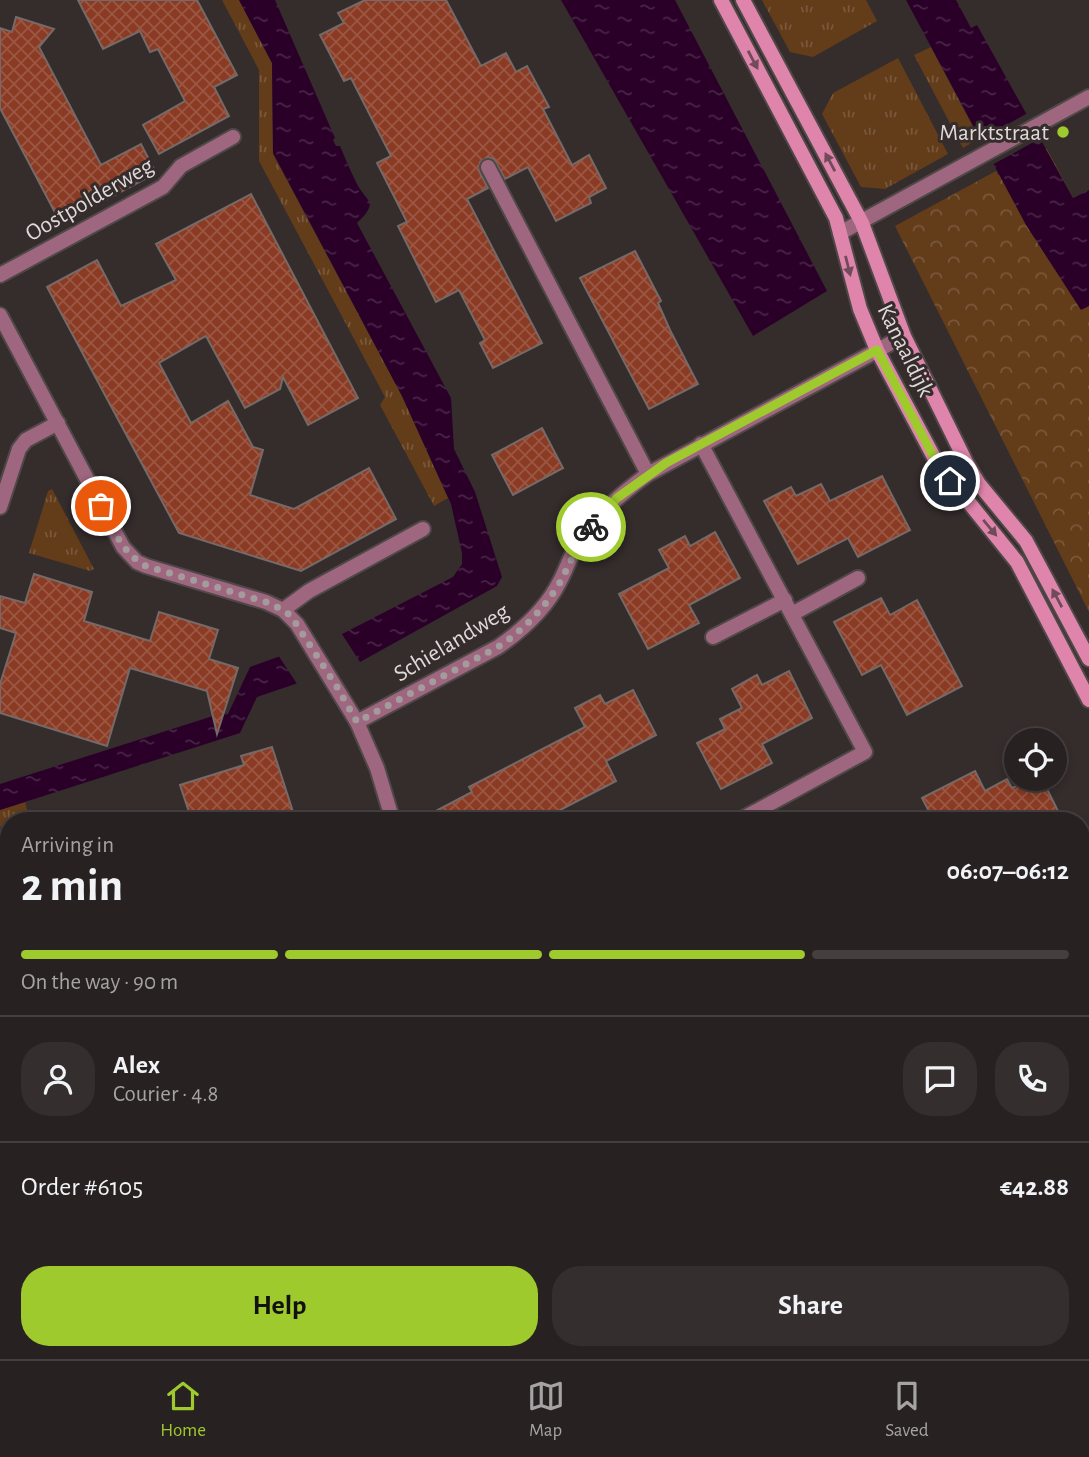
<!DOCTYPE html>
<html lang="en">
<head>
<meta charset="utf-8">
<style>
  body { margin:0; font-family:"Alegreya Sans",sans-serif; background:#342e2e; color:#f1f3f6; height:100vh; display:flex; flex-direction:column; font-size:26px; white-space:nowrap }
  * { box-sizing:border-box; margin:0 }
  p { font-size:23px; color:#a5a3a5 }
  .icon { flex:none; width:38px; height:38px; fill:none; stroke:currentColor; stroke-width:2; stroke-linecap:round; stroke-linejoin:round }
  .map { position:relative; flex:1; overflow:hidden }
  .sheet { position:absolute; left:0px; top:812px; width:1090px; height:548px; display:flex; flex-direction:column; background:#282121; border-radius:28px 28px 0 0; box-shadow:0 4px 10px #0003,0 0 0 2px #443e3f }
  .sheet>* { flex:none }
  .tools { position:absolute; left:1004px; top:728px; display:grid; gap:14px }
  .tools a { display:grid; place-items:center; width:63px; height:63px; border-radius:50%; background:#282121; box-shadow:0 4px 10px #0003,0 0 0 2px #443e3f; font-size:35px }
  .pin { position:absolute; display:grid; place-items:center; width:60px; height:60px; color:#fff; margin:-30px; border:4px solid #fff; border-radius:50%; box-shadow:0 2px 7px #0007 }
  .courier { position:absolute; display:grid; place-items:center; width:70px; height:70px; margin:-35px; border:5px solid #9fca2d; border-radius:50%; background:#fff; color:#222; box-shadow:0 2px 9px #0007 }
  .headline em { font-style:normal; font-weight:700 }
  .headline div { display:flex; flex-direction:column-reverse }
  .headline { display:flex; align-items:center; justify-content:space-between; height:119px; padding:0 21px }
  h1 { font-size:46px; font-weight:700; line-height:52px }
  .bar { display:grid; grid-template-columns:repeat(4,1fr); gap:10px 7px; align-content:center; height:84px; padding:0 21px }
  .bar i { height:9px; border-radius:5px; background:#443e3f }
  .bar .current { background:#9fca2d }
  .bar p { grid-column:span 4 }
  .line { display:flex; align-items:center; gap:18px; padding:0 21px; border-top:2px solid #443e3f }
  .line div { flex:1 }
  .round { display:grid; place-items:center; flex:none; width:74px; height:74px; border-radius:28px; background:#342e2e }
  .primary-button { display:flex; gap:14px; margin-top:auto; padding:14px 21px }
  .primary-button a { flex:1; height:80px; border-radius:28px; background:#9fca2d; color:#111; font-size:28px; font-weight:700; line-height:80px; text-align:center }
  .primary-button a+a { background:#342e2e; color:#f1f3f6 }
  .menu { display:flex; justify-content:space-around; align-items:center; height:98px; border-top:2px solid #443e3f; background:#282121; font-size:19px; color:#a5a3a5 }
  .menu a { display:grid; justify-items:center; gap:4px }
  .menu .current { color:#9fca2d }
  .map>svg:first-child { display:block }
</style>
</head>
<body>
<div class="map">
<svg width="1089" height="1359" viewBox="0 0 1089 1359">
  <defs>
    <pattern id="grass-tufts" width="24" height="20" patternUnits="userSpaceOnUse" patternTransform="scale(1.75)"><rect width="24" height="20" fill="#633c1a"/><path d="M3 7l-1-3M5 7V3M7 7l1-3M15 17l-1-3M17 17v-4M19 17l1-3" fill="none" stroke="#79583b"/></pattern>
    <pattern id="park-crowns" width="20" height="18" patternUnits="userSpaceOnUse" patternTransform="scale(1.75)"><rect width="20" height="18" fill="#633c1a"/><path d="M2 6a3 3 0 1 1 6 0M12 15a3 3 0 1 1 6 0" fill="none" stroke="#79583b"/></pattern>
    <pattern id="water-ripples" width="26" height="14" patternUnits="userSpaceOnUse" patternTransform="scale(1.75)"><rect width="26" height="14" fill="#2a0028"/><path d="M2 4q2-2 4 0t4 0M15 11q2-2 4 0t4 0" fill="none" stroke="#482547"/></pattern>
    <pattern id="building-cross-hatch" width="8" height="8" patternUnits="userSpaceOnUse" patternTransform="scale(1.75)"><rect width="8" height="8" fill="#8b3b24"/><path d="M0 0l8 8M0 8l8-8" fill="none" stroke="#9b5743"/></pattern>
  </defs>
  <rect width="100%" height="100%" fill="#352c2c"/>
  <g fill="url(#grass-tufts)">
    <polygon points="222,0 239,0 272,63 273,154 402,396 448,498 434,506 380,405 385,397 259,161 259,70"/>
    <polygon points="762,0 866,0 877,21 813,57 790,52"/>
    <polygon points="931,47 979,138 963,148 914,55"/>
    <polygon points="898,58 948,154 885,189 861,187 822,114 833,93"/>
    <polygon points="52,489 94,569 90,571 29,553 48,491"/>
    <polygon points="25,802 29,816 9,821 9,824 0,827 0,810"/>
    <polygon points="9,831 9,1057 0,1060 0,834"/>
  </g>
  <g fill="url(#park-crowns)">
    <polygon points="1047,149 1073,198 1089,190 1089,612 895,226 996,171 998,175"/>
    <polygon points="9,1057 9,1123 0,1126 0,1060"/>
  </g>
  <polygon fill="#633c1a" points="9,883 9,998 3,1000 0,990 0,885"/>
  <g fill="url(#water-ripples)">
    <path d="M 239,0 L 275,0 L 335,138 L 333,140 L 336,146 L 340,146 C 345,158 350,170 356,182 C 365,202 381,200 357,223 L 451,398 L 454,449 L 475,492 L 502,577 L 497,586 L 360,662 L 257,697 L 240,733 L 0,810 L 0,784 L 213,716 L 228,714 L 250,667 L 342,634 L 453,577 L 462,564 L 462,553 L 451,504 L 402,396 L 273,153 L 272,63 Z"/>
    <polygon points="561,0 675,0 827,291 753,336"/>
    <polygon points="906,0 956,0 971,28 977,25 1073,198 1089,190 1089,306 1081,310 1026,225"/>
  </g>
  <g fill="#352c2c">
    <polygon points="1028,113 1041,138 990,166 977,141"/>
    <polygon points="340,631 362,665 299,687 278,655"/>
  </g>
  <g fill="url(#building-cross-hatch)" stroke="#756a67" stroke-width="2">
    <polygon points="78,0 197,0 237,75 214,87 229,116 159,154 143,125 185,101 158,49 150,52 140,31 103,49"/>
    <polygon points="365,0 446,0 481,66 506,53 516,72 527,66 549,107 543,109 572,165 589,155 606,188 589,197 591,203 556,221 528,167 505,179 494,159 488,157 480,162 479,171 488,188 467,199 542,343 493,368 480,343 485,340 459,290 436,302 398,226 407,222 377,163 391,156 351,78 344,81 320,35 344,23 338,13"/>
    <polygon points="16,17 54,29 39,47 101,165 141,144 156,173 61,224 0,108 0,28 12,32"/>
    <polygon points="251,194 358,398 308,425 283,377 280,389 245,408 206,336 159,363 191,423 228,401 253,447 263,450 250,495 294,509 369,468 396,519 301,571 179,533 47,287 97,260 121,306 176,280 156,244"/>
    <polygon points="635,251 661,301 658,303 670,330 698,384 649,409 580,278"/>
    <polygon points="542,428 563,468 513,495 492,455"/>
    <polygon points="882,476 910,530 858,557 848,538 798,564 764,501 791,487 796,496 821,484 830,501"/>
    <polygon points="715,532 740,578 689,605 699,623 648,649 619,594 669,568 659,550 685,536 690,546"/>
    <polygon points="34,574 92,592 84,621 150,641 159,612 218,630 209,659 238,668 217,734 207,691 130,668 107,746 0,713 0,684 16,633 0,628 0,596 25,603"/>
    <polygon points="881,598 890,615 917,600 962,686 907,715 881,665 862,675 834,622"/>
    <polygon points="789,671 812,718 762,744 772,763 721,789 697,743 725,729 720,719 742,708 732,689 757,675 762,685"/>
    <polygon points="633,690 656,735 606,761 616,781 539,821 417,821 472,792 469,787 585,727 575,708 600,695 605,704"/>
    <polygon points="272,747 296,821 192,821 180,785 244,765 241,756"/>
    <polygon points="975,771 985,791 1007,779 1012,788 1031,779 1042,779 1063,821 930,821 933,819 922,798"/>
  </g>
  <g fill="none" stroke-linecap="round" stroke-linejoin="round">
    <defs>
      <polyline id="pedestrian" points="840,233 1089,97"/>
      <g id="minor">
        <polyline points="488,167 648,474"/>
        <polyline points="0,275 163,187 181,166 233,137"/>
        <polyline points="0,315 123,547 137,562 146,566 266,602 283,610 297,624 357,722"/>
        <polyline points="701,444 865,752 738,821"/>
        <polyline points="0,507 19,449 26,440 58,423"/>
        <polyline points="283,610 309,591 423,529"/>
        <polyline points="792,614 858,578"/>
        <polyline points="713,637 785,600"/>
        <path d="M 393,821 L 377,768 L 357,722 L 498,647 C 524,629 546,609 560,581 C 567,568 571,554 579,542 C 597,514 622,493 648,474 L 904,336"/>
        <polyline points="1082,909 1089,906"/>
        <polyline points="0,1262 9,1259"/>
        <polyline points="226,1351 228,1359"/>
        <polyline points="574,1351 577,1359"/>
      </g>
      <g id="secondary">
        <polyline points="721,0 836,218 860,309 877,350 937,463 1017,562 1089,700"/>
        <polyline points="743,0 862,223 904,336 966,462 979,484 1026,541 1089,659"/>
      </g>
    </defs>
    <use href="#pedestrian" stroke="#504848" stroke-width="18"/>
    <use href="#minor" stroke="#504848" stroke-width="18"/>
    <use href="#secondary" stroke="#504848" stroke-width="18"/>
    <use href="#pedestrian" stroke="#9f677f" stroke-width="14"/>
    <use href="#minor" stroke="#9f677f" stroke-width="14"/>
    <use href="#secondary" stroke="#df85ac" stroke-width="14"/>
  </g>
  <defs><path id="oneway-solid" d="M-6-.8H1V-3.2L6.5 0L1 3.2V.8H-6Z" transform="scale(1.75)"/></defs>
  <g fill="#704b59">
    <use href="#oneway-solid" transform="translate(753 60) rotate(62)"/>
    <use href="#oneway-solid" transform="translate(830 162) rotate(-118)"/>
    <use href="#oneway-solid" transform="translate(848 266) rotate(76)"/>
    <use href="#oneway-solid" transform="translate(990 528) rotate(50)"/>
    <use href="#oneway-solid" transform="translate(1057 598) rotate(-118)"/>
  </g>
  <g fill="none" stroke-linecap="round" stroke-linejoin="round">
    <path stroke="#a49c9c" stroke-width="7" stroke-dasharray="0 12.6" d="M 101,506 C 113,529 122,553 146,566 L 266,602 L 283,610 L 291,616 L 337,687 L 357,722 L 498,647 C 523,630 543,610 559,584 C 570,564 577,545 591,527"/>
    <polyline stroke="#9fca2d" stroke-width="9" points="591,527 617,498 666,463 877,350 937,463 950,481"/>
  </g>
  <circle fill="#9fca2d" stroke="#352c2c" stroke-width="2.5" cx="1063" cy="132" r="7"/>
  <g text-anchor="middle" stroke-width="6" stroke-linejoin="round" paint-order="stroke">
    <g font-size="24" fill="#dfd9d9" stroke="#352c2c" text-anchor="end">
      <text x="1049" y="140">Marktstraat</text>
    </g>
    <g font-size="24" fill="#dfd9d9" stroke="#352c2c">
      <text transform="translate(89 199) rotate(-30)" y="8">Oostpolderweg</text>
      <text transform="translate(906 350) rotate(64)" y="8">Kanaaldijk</text>
      <text transform="translate(451 642) rotate(-31)" y="8">Schielandweg</text>
    </g>
  </g>
</svg>
<div class="tools">
<a><svg class="icon" aria-label="locate" viewBox="0 0 24 24"><circle cx="12" cy="12" r="6"/><path d="M12 2v4M12 18v4M2 12h4M18 12h4"/></svg></a>
</div>
<div class="pin" style="left:101px;top:506px;background:#ea580c"><svg class="icon" aria-label="bag" viewBox="0 0 24 24"><path d="M5 8h14l-1 12H6zM9 8a3 3 0 0 1 6 0"/></svg></div>
<div class="pin" style="left:950px;top:481px;background:#1f2937"><svg class="icon" aria-label="home" viewBox="0 0 24 24"><path d="M3 11l9-7 9 7M6 9v11h12V9"/></svg></div>
<div class="courier" style="left:591px;top:527px"><svg class="icon" aria-label="bike" viewBox="0 0 24 24"><circle cx="6" cy="16" r="4"/><circle cx="18" cy="16" r="4"/><path d="M6 16l4-8h5l3 8M10 8l3 8H6M13 5h3"/></svg></div>
<section class="sheet">
<div class="headline"><div><h1>2 min</h1><p>Arriving in</p></div><em>06:07–06:12</em></div>
<div class="bar"><i class="current"></i><i class="current"></i><i class="current"></i><i></i><p>On the way · 90 m</p></div>
<div class="line" style="height:126px"><a class="round"><svg class="icon" aria-label="person" viewBox="0 0 24 24"><circle cx="12" cy="8" r="4"/><path d="M4 21q1-7 8-7t8 7"/></svg></a><div><b>Alex</b><p>Courier · 4.8</p></div><a class="round"><svg class="icon" aria-label="chat" viewBox="0 0 24 24"><path d="M4 5h16v11H9l-5 4z"/></svg></a><a class="round"><svg class="icon" aria-label="phone" viewBox="0 0 24 24"><path d="M5 4h4l2 5-3 2q2 4 5 5l2-3 5 2v4C11 20 4 13 5 4z"/></svg></a></div>
<div class="line" style="height:91px"><div>Order #6105</div><b>€42.88</b></div>
<div class="primary-button"><a>Help</a><a>Share</a></div>
</section>
</div>
<nav class="menu">
<a class="current"><svg class="icon" aria-label="home" viewBox="0 0 24 24"><path d="M3 11l9-7 9 7M6 9v11h12V9"/></svg>Home</a>
<a><svg class="icon" aria-label="map" viewBox="0 0 24 24"><path d="M3 6l6-2 6 2 6-2v14l-6 2-6-2-6 2zM9 4v14M15 6v14"/></svg>Map</a>
<a><svg class="icon" aria-label="saved" viewBox="0 0 24 24"><path d="M7 4h10v16l-5-4-5 4z"/></svg>Saved</a>
</nav>
</body>
</html>
